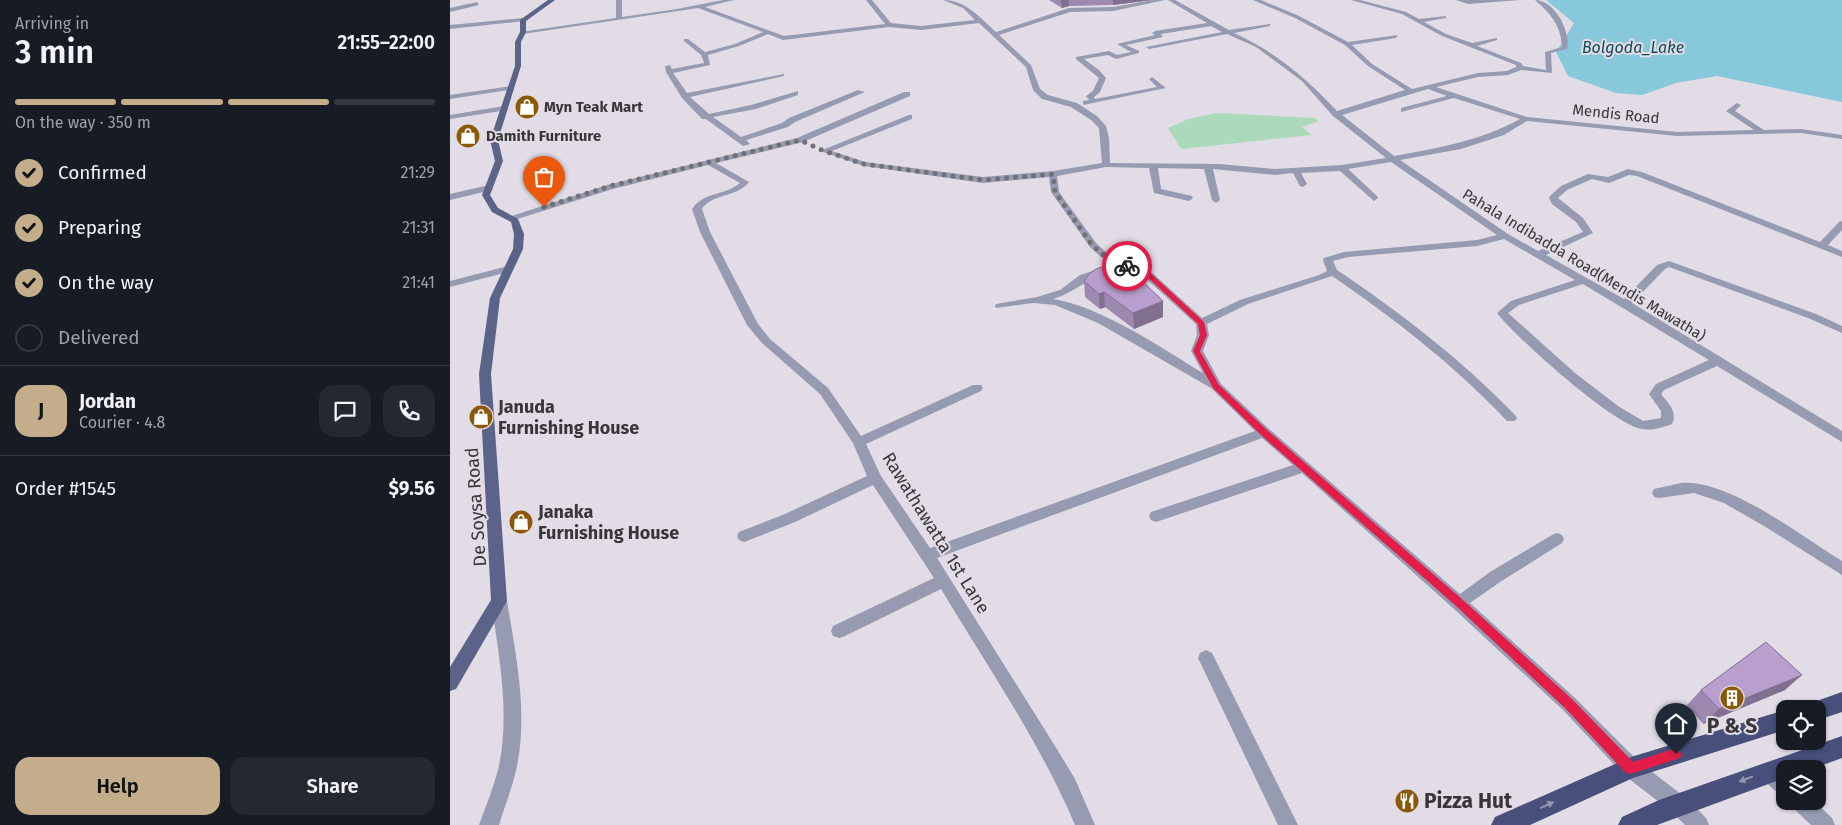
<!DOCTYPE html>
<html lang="en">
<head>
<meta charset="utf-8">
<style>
  body { margin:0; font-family:"Fira Sans",sans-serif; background:#242831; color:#f1f3f6; height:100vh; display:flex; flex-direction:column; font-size:19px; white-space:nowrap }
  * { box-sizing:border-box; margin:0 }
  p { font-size:16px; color:#9ea1a6 }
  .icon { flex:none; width:28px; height:28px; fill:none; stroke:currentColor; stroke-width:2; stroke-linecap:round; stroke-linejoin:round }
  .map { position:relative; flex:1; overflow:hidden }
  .sheet { display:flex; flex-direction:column; background:#171b24; width:450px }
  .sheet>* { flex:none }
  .controls { position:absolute; left:1326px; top:700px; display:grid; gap:10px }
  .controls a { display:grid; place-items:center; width:50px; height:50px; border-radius:10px; background:#171b24; box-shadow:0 1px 4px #0004; font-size:25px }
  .pin { position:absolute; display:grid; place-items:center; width:42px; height:42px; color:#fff; margin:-51px -21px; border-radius:50% 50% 50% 0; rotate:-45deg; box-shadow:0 0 5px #0007 }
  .pin .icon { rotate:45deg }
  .courier { position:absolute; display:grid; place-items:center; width:50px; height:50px; margin:-25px; border:4px solid #e11d48; border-radius:50%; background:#fff; color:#222; box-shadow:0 1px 6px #0007 }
  .summary em { font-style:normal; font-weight:600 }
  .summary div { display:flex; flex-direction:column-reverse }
  .summary { display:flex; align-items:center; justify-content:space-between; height:85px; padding:0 15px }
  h1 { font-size:32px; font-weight:600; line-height:38px }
  .bar { display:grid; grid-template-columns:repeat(4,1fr); gap:8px 5px; align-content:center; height:60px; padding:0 15px }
  .bar i { height:6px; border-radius:4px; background:#363941 }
  .bar .active { background:#c4ad8a }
  .bar p { grid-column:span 4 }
  .line { display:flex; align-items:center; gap:12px; padding:0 15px; border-top:1px solid #363941 }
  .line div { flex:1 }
  .round { display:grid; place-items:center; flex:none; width:52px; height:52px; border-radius:15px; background:#242831 }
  ol { padding:0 15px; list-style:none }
  li { display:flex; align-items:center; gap:15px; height:55px }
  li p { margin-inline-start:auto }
  li .icon { padding:5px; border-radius:50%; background:#c4ad8a; color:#111; stroke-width:4 }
  li:last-child { color:#9ea1a6 }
  li i { width:28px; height:28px; border:2px solid #363941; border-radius:50% }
  .primary-button { display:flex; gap:10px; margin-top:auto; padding:10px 15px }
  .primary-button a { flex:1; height:58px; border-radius:15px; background:#c4ad8a; color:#111; font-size:20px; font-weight:600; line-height:58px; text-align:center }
  .primary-button a+a { background:#242831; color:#f1f3f6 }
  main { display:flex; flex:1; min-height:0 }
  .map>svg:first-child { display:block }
</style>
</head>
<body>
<main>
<section class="sheet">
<div class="summary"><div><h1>3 min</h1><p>Arriving in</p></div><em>21:55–22:00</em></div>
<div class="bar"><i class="active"></i><i class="active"></i><i class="active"></i><i></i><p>On the way · 350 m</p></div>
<ol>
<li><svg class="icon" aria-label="check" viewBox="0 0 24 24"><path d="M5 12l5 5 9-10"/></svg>Confirmed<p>21:29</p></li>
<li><svg class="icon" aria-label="check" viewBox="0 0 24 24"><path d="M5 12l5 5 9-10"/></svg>Preparing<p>21:31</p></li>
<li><svg class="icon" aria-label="check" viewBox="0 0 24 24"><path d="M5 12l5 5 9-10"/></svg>On the way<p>21:41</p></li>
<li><i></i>Delivered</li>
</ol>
<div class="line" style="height:90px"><b class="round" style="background:#c4ad8a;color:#111">J</b><div><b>Jordan</b><p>Courier · 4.8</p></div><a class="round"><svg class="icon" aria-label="chat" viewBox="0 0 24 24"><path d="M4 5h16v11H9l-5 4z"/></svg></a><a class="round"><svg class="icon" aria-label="phone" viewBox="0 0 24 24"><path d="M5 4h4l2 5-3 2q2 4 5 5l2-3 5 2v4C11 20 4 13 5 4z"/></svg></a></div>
<div class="line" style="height:65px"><div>Order #1545</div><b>$9.56</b></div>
<div class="primary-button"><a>Help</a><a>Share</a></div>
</section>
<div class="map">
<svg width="1392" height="825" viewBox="0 0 1392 825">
  <rect width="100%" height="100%" fill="#e1dce5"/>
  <polygon fill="#add9bb" points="766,113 865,118 869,121 852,127 862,135 731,149 718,128 738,119"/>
  <polygon fill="#87c9db" points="1096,0 1392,0 1392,102 1267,76 1226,83 1192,95 1166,93 1118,76 1106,52 1124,23"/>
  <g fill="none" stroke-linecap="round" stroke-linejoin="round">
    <g fill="#969bb1" fill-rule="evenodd">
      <path d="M 166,0 L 172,0 L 172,17 L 227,9 L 273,0 L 284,0 L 255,7 L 334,36 L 435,24 L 416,0 L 422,0 L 441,23 L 471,26 L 525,20 L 513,8 L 493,0 C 516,0 530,18 546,32 L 619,8 L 663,7 L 703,0 L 715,0 L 663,11 L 620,12 L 549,35 L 581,65 L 590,89 L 598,95 L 627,103 L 647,116 L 656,126 L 659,138 L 660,163 L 769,164 L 825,169 L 892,165 L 936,158 L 883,116 L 852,81 L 806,47 L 777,34 L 699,49 L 696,47 L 772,32 L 761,26 L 711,34 L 713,37 L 676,45 L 689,51 L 689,53 L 666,59 L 658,55 L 634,59 L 649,70 L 656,78 L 650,92 L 644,97 L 645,99 L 707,87 L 699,79 L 702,77 L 716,88 L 633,105 L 633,101 L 639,100 L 636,96 L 643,91 L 649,78 L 626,59 L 626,57 L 659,51 L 667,55 L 681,52 L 667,44 L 705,35 L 702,33 L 705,31 L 757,23 L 718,0 L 725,0 L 779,30 L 820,24 L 820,26 L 784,33 C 826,52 856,78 887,111 L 955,90 L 918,66 L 895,45 L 845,18 L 803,0 L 811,0 L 849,16 L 898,42 L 948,35 L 946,38 L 902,45 L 922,64 L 962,89 L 1028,73 L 1057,71 L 1066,67 L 1066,65 L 992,36 L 952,14 L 901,0 L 910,0 L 956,12 L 969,19 L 996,16 L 996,18 L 974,22 L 996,34 L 1022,43 L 1047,38 L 1047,40 L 1027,46 L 1071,63 L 1073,66 L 1096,70 L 1095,52 L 1112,47 C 1111,25 1100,13 1085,0 C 1105,0 1121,32 1117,49 L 1101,53 L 1102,73 L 1071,70 L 1058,75 L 1028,77 L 986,87 L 1077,117 L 1227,132 L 1304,130 L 1276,111 L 1287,103 L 1291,105 L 1285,111 L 1314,130 L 1351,129 L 1392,135 L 1392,139 L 1351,133 L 1227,136 L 1077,121 L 1054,135 L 1011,149 L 950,160 L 1058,234 L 1088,251 L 1133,232 L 1126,222 L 1102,204 L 1099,198 L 1100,196 L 1111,186 L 1138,174 L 1158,177 L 1178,169 L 1192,172 L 1370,242 L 1389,222 L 1392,221 L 1392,230 L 1378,245 L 1392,251 L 1392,257 L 1187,176 L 1179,175 L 1159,183 L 1142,179 L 1117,190 L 1108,198 L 1133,218 L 1143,233 L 1096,255 L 1174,299 L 1207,265 L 1219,261 L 1366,314 L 1392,326 L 1392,333 L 1358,318 L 1219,267 L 1215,269 L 1182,303 L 1392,431 L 1392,442 L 1267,366 L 1214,390 L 1211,394 C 1218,403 1228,412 1222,424 C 1214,427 1202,431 1192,429 C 1165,426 1065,337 1047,313 L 1061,301 L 1125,280 L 1054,239 L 1027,246 L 898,257 L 883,261 L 887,270 C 951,313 1011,359 1065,415 L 1067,418 L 1065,421 L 1057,421 C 1004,365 945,319 882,276 L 798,304 L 757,324 L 759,335 L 753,351 L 771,384 L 819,429 L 1010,594 L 1040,572 L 1102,535 L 1107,533 L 1112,535 L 1114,539 L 1112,543 L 1050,582 L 1020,603 L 1125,698 L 1188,761 L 1236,798 L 1256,818 L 1259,825 L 1235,825 L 1222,812 L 1174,775 L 1113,710 L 1003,608 L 852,473 L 706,522 L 701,520 L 699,516 L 701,512 L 843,465 L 812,438 L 487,558 L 605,746 L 625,779 L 645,825 L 625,825 C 590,742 537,666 491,589 L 395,636 L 389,638 L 383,636 L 381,631 L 383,626 L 484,578 L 423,485 L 345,522 L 294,542 L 289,540 L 287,536 L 289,532 L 335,514 L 417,476 L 403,443 L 370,394 L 312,343 L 297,325 L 250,232 L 242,209 C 254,191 275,196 290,183 L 258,165 L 163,189 L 64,220 L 58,220 L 56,218 L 157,185 L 347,138 L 454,92 L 460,92 L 460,96 L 353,142 L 266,163 L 299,182 C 287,198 262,193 252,209 L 260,232 L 308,324 L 320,339 L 378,388 L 411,436 L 523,385 L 531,385 L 533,388 L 531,391 L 416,444 L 431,476 L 480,548 L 805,431 L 761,388 L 648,323 L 605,305 L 583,303 L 546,308 L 545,306 L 546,304 L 587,297 L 610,290 L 630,275 L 652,268 L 656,269 L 656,273 C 635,280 623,293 603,299 C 650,306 712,348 753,373 L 741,351 L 747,335 L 746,324 L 690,273 L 667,266 L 652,258 L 640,247 L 601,192 L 599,177 L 533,183 L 414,166 L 370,151 L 459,115 L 462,115 L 462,119 L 382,151 L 415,162 L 533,177 L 603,171 L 652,163 L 649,128 L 641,120 L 621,107 L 592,99 L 583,90 L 576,67 L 529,23 L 471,30 L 439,27 L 333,40 L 318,34 L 289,46 L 258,55 L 260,65 L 223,73 L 237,93 L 334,74 L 334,76 L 240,97 L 259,114 L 301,105 L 348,91 L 348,95 L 306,109 L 263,117 L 291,137 L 332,123 L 339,118 L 408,90 L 415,92 L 345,122 L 338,127 L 296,140 L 300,144 L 293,146 L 256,119 L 252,119 L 232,98 L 216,72 L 215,66 L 220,65 L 222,69 L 254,63 L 251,55 L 234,41 L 234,39 L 238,39 L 255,52 L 285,44 L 313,32 L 248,8 L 73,34 L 70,32 L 166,18 ZM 978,89 L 997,96 L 951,108 L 951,112 L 1004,98 L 1070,119 C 1030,141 988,148 944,156 L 892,115 ZM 941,162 L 1047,235 L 1027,240 L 894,252 L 874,258 L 873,260 L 877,271 L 869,275 L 790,300 L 752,318 L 698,269 L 675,262 L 658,254 L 646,243 L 609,192 L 607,176 L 656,167 L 699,168 L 704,193 L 739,201 L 743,198 L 742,196 L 711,189 L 708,168 L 754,169 L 762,200 L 766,203 L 770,200 L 763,169 L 825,175 L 843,173 L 850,186 L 853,187 L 857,184 L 851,173 L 890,171 L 924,201 L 928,198 L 927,196 L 898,169 ZM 1133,284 L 1259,360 L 1206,384 L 1199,394 L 1211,411 L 1211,418 L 1193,421 L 1168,406 L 1125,373 L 1058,313 L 1069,305 Z"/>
      <polygon points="1006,0 1070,0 1018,4"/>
      <polygon points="27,2 29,5 0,12 0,8"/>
      <polygon points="73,18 75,21 0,29 0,25"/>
      <polygon points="62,86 64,87 64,89 0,99 0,95"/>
      <polygon points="54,106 58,108 57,110 0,119 0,115"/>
      <polygon points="39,185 43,188 42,190 0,200 0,194"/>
      <polygon points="58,266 62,267 62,271 0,287 0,281"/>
      <path d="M 1231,483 C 1277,478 1353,537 1392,561 L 1392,575 L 1314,526 L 1274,503 L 1244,493 L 1209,498 L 1204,497 L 1202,493 L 1204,489 Z"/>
      <path d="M 49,594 L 55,596 L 57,601 C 66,656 78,711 67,766 C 63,786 55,805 49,825 L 29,825 C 36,806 44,786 49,766 C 60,711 49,656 41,601 L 43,596 Z"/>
      <polygon points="756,650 762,653 848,825 828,825 748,658 750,653"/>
      <path d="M 1319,762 L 1326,764 L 1335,774 L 1335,796 C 1324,792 1314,782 1310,771 L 1312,764 Z"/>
      <polygon points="1341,801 1364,801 1382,818 1385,825 1361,825 1343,808"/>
    </g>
    <polygon fill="#5b6389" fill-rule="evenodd" points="98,0 105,0 76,21 76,32 71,42 71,66 48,140 53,161 40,195 48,208 68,219 74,234 73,249 50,298 41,374 57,601 6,689 0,691 0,667 41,600 29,374 40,298 63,249 64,234 61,222 42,212 32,195 45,161 40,140 65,66 65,42 70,32 70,20"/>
    <g fill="#474f7a" fill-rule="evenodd">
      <polygon points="1392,692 1392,712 1368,720 1368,709 1358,709 1361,703"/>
      <polygon points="1335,710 1335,730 1183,778 1080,825 1041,825 1045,817 1181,757"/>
      <polygon points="1392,736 1392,758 1362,769 1335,769 1335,778 1207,825 1168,825 1172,817 1209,800"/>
    </g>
  </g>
  <g fill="#9e89b1">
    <polygon points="599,0 702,0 663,5 619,6 612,8"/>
    <polygon points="634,281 713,317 684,329 655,307 650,309 635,297"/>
    <polygon points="1251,690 1335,690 1253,724 1237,705"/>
  </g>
  <g fill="#816f90">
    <polygon points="611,0 619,0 619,6 612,8"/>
    <polygon points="663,0 702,0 663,5"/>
    <polygon points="654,292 655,307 650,309 649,294"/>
    <polygon points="713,301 713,317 684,329 683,313"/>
    <polygon points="1352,675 1335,690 1253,724 1269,709"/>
  </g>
  <g fill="#b89fce" stroke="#816f90">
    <polygon points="671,261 713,301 683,313 654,292 649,294 634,281 640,273 646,269"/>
    <polygon points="1316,642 1352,675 1269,709 1251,690"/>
  </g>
  <defs><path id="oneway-solid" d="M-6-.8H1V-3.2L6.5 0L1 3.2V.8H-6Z" transform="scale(1.25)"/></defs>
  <g fill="#9496b0">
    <use href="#oneway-solid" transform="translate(1296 779) rotate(159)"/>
    <use href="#oneway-solid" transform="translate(1097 805) rotate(-24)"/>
  </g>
  <polygon fill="#e11d48" points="677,264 696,269 754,322 757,335 750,351 769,385 817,430 1013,600 1123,700 1183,762 1226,748 1232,754 1230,758 1181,774 1176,773 1115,708 1006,606 811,435 763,388 743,351 750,335 748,324 692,272 675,267"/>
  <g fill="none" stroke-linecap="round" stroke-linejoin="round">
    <polyline stroke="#737075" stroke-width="5" stroke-dasharray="0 9" points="94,207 160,186 350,140 374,151 414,164 533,180 603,174 605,192 642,245 655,256 677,266"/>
  </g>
  <defs>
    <symbol id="shop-disc" viewBox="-11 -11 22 22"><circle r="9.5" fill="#8c5806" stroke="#e1dce5"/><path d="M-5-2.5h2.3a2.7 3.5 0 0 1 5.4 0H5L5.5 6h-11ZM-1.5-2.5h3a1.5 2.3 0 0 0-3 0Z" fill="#fff"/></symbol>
    <symbol id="building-disc" viewBox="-11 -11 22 22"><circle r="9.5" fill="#8c5806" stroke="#e1dce5"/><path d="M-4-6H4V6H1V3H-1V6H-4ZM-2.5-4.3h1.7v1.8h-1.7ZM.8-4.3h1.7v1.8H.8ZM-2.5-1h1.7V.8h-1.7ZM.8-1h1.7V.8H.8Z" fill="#fff"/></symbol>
    <symbol id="restaurant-disc" viewBox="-11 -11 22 22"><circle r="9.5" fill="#8c5806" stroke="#e1dce5"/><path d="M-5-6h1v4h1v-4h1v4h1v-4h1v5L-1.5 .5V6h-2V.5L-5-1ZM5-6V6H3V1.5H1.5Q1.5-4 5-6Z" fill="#fff"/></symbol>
  </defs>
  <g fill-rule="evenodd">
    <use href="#shop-disc" x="63" y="93" width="28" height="28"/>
    <use href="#shop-disc" x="4" y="122" width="28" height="28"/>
    <use href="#shop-disc" x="17" y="403" width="28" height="28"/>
    <use href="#shop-disc" x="57" y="508" width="28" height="28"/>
    <use href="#building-disc" x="1268" y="684" width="28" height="28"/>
    <use href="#restaurant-disc" x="943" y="787" width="28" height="28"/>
  </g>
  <g text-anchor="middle" stroke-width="4" stroke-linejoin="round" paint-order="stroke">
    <g font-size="15" font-weight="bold" fill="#383639" stroke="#e1dce5" text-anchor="start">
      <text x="94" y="112">Myn Teak Mart</text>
      <text x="36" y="141">Damith Furniture</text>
    </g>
    <g font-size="15" fill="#383639" stroke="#e1dce5">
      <text transform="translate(1166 114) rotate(6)" y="5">Mendis Road</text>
      <text transform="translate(1134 265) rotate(31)" y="5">Pahala Indibadda Road(Mendis Mawatha)</text>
    </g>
    <g font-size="16" font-style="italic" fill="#104b57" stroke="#e1dce5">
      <text x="1183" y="53">Bolgoda_Lake</text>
    </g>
    <g font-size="18" font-weight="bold" fill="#383639" stroke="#e1dce5" text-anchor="start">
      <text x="48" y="413">Januda<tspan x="48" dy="21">Furnishing House</tspan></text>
      <text x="88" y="518">Janaka<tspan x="88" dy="21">Furnishing House</tspan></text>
    </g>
    <g font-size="18" fill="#383639" stroke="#e1dce5">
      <text transform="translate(26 507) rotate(-94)" y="6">De Soysa Road</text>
      <text transform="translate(486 533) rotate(58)" y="6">Rawathawatta 1st Lane</text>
    </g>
    <g font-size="21" font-weight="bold" fill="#383639" stroke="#e1dce5">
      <text x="1282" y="733">P &amp; S</text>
      <text x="974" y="808" text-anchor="start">Pizza Hut</text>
    </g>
  </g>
</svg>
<div class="controls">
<a><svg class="icon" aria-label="locate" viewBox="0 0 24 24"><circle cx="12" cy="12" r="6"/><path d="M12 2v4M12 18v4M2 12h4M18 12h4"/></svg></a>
<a><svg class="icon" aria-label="layers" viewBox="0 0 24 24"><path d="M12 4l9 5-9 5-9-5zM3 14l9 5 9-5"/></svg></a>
</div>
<div class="pin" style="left:94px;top:207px;background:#ea580c"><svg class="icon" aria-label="bag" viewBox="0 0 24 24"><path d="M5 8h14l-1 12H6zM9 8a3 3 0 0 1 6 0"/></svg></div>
<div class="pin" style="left:1226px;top:754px;background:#1f2937"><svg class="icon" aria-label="home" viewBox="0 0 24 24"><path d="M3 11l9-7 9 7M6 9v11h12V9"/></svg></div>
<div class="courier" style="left:677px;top:266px"><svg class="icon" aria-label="bike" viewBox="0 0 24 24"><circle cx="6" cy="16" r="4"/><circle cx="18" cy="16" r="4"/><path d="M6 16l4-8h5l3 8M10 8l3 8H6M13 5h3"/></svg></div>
</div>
</main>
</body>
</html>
